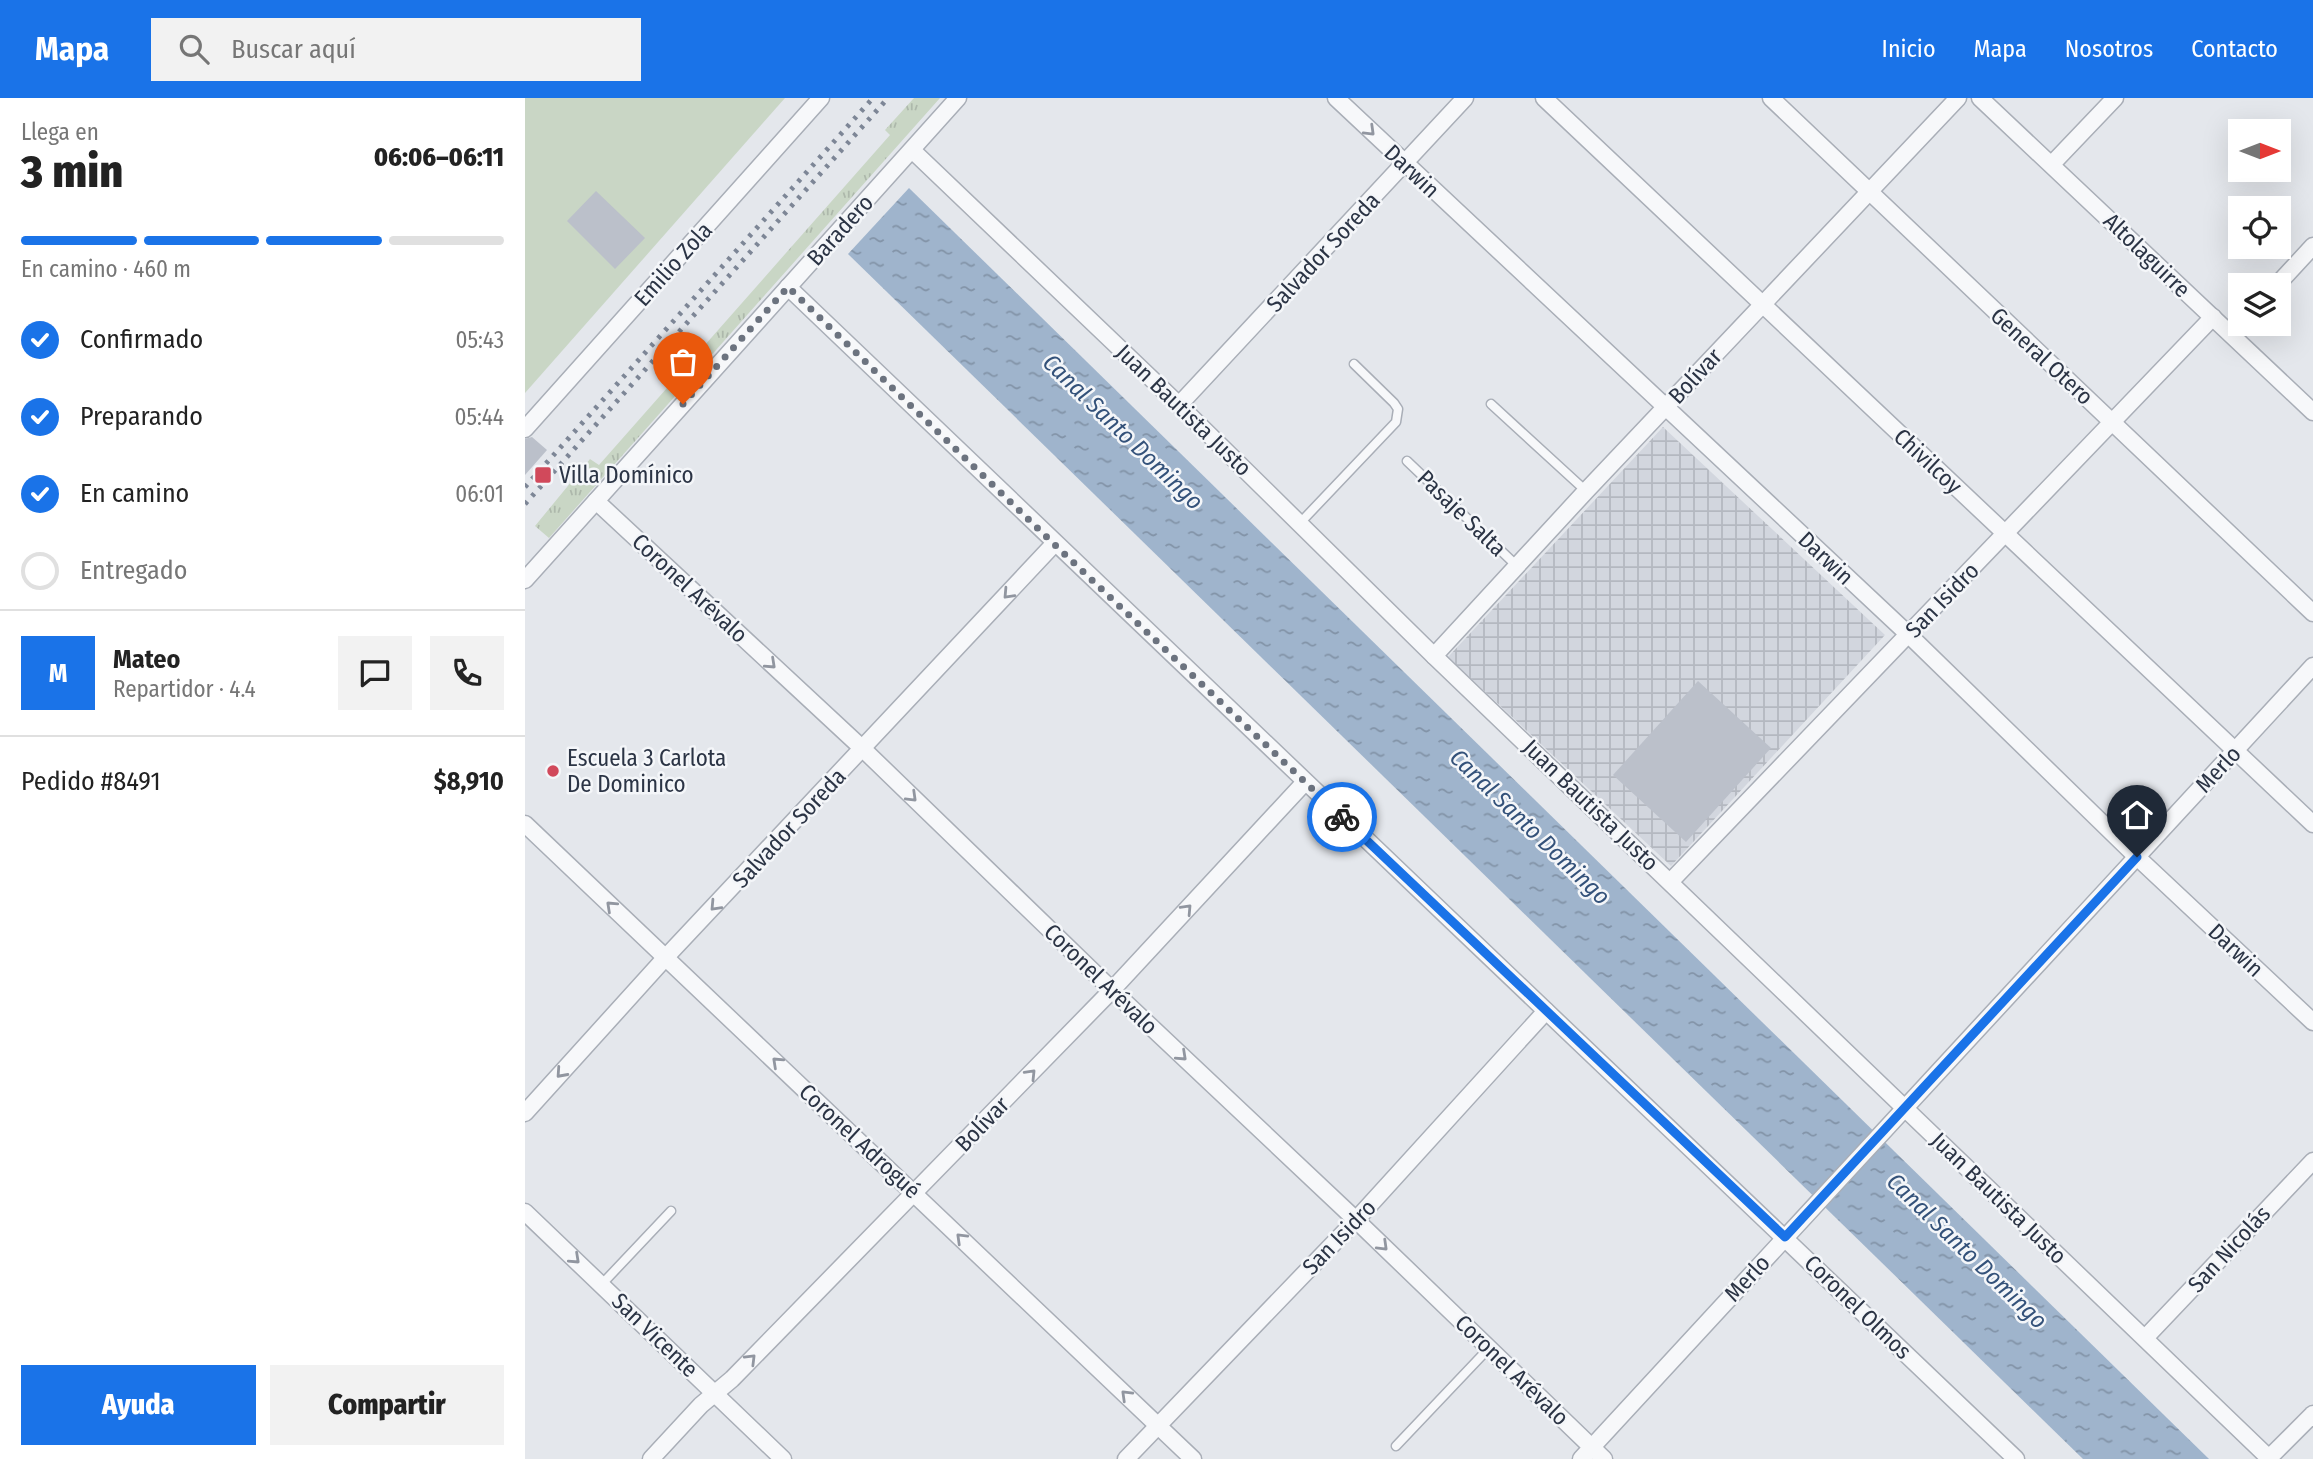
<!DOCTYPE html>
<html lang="es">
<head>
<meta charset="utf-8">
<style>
  body { margin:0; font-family:"Fira Sans Condensed",sans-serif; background:#f2f2f2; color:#222; height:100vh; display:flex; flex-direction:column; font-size:26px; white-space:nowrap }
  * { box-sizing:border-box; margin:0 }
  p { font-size:23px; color:#767676 }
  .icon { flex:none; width:38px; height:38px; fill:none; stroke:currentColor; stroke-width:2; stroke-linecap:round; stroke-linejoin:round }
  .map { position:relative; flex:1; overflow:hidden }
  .details { display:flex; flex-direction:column; background:#fff; width:525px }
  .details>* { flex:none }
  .needle { width:46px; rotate:90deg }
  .fabs { position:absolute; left:1703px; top:21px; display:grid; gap:14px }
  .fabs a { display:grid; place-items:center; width:63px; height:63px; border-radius:0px; background:#fff; box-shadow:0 7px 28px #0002; font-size:35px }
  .pin { position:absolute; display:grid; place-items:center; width:60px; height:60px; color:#fff; margin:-72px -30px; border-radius:50% 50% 50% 0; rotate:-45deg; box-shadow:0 0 7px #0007 }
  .pin .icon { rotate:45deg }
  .courier { position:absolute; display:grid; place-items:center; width:70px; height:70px; margin:-35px; border:5px solid #1a73e8; border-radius:50%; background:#fff; color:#222; box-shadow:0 2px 9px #0007 }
  .overview em { font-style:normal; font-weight:800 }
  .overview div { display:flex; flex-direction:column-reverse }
  .overview { display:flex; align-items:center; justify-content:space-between; height:119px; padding:0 21px }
  h1 { font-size:46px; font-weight:800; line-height:52px }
  .bar { display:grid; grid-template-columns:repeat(4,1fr); gap:10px 7px; align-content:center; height:84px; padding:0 21px }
  .bar i { height:9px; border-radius:5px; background:#e0e0e0 }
  .bar .selected { background:#1a73e8 }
  .bar p { grid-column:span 4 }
  .line { display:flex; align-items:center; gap:18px; padding:0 21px; border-top:2px solid #e0e0e0 }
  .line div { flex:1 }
  .round { display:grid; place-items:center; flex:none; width:74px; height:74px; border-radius:0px; background:#f2f2f2 }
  ol { padding:0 21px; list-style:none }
  li { display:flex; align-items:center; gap:21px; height:77px }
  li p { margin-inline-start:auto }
  li .icon { padding:7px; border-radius:50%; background:#1a73e8; color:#fff; stroke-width:4 }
  li:last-child { color:#767676 }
  li i { width:38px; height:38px; border:4px solid #e0e0e0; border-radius:50% }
  .button { display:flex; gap:14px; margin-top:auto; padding:14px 21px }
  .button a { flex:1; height:80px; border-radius:0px; background:#1a73e8; color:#fff; font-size:28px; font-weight:800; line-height:80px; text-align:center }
  .button a+a { background:#f2f2f2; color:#222 }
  header { display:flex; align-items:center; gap:42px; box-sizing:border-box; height:98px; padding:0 35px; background:#1a73e8; color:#fff }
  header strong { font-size:33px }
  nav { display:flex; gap:38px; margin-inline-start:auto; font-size:24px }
  .search { width:490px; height:63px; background:#f2f2f2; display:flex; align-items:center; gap:18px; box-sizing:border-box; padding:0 24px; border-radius:0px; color:#767676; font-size:26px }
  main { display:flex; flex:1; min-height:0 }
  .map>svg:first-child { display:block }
</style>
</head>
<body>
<header>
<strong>Mapa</strong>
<div class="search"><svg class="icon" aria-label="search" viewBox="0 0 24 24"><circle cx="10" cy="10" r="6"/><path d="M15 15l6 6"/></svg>Buscar aquí</div>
<nav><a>Inicio</a><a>Mapa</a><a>Nosotros</a><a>Contacto</a></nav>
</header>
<main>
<section class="details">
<div class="overview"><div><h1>3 min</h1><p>Llega en</p></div><em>06:06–06:11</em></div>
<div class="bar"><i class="selected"></i><i class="selected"></i><i class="selected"></i><i></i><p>En camino · 460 m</p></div>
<ol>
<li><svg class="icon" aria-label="check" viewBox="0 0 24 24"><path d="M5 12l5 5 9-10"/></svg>Confirmado<p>05:43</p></li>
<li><svg class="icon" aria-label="check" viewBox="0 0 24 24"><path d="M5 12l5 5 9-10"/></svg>Preparando<p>05:44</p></li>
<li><svg class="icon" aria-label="check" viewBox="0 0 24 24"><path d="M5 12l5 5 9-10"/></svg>En camino<p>06:01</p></li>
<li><i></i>Entregado</li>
</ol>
<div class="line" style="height:126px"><b class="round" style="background:#1a73e8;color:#fff">M</b><div><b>Mateo</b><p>Repartidor · 4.4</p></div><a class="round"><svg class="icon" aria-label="chat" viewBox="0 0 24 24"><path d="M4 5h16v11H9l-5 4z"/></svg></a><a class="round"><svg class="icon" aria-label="phone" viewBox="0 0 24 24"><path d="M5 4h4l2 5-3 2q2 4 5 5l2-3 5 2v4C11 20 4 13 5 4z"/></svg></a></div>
<div class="line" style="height:91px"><div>Pedido #8491</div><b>$8,910</b></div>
<div class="button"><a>Ayuda</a><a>Compartir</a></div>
</section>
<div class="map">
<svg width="1788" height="1361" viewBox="0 0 1788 1361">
  <defs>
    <pattern id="industrial-grid" width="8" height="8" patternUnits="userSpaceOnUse" patternTransform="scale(1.75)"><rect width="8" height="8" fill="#d2d6de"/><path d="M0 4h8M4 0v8" fill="none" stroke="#b4b8c0"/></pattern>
    <pattern id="grass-tufts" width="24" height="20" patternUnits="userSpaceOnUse" patternTransform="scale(1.75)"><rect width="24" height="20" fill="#c9d6c5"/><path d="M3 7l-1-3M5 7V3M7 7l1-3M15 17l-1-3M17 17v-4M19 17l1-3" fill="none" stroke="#adb8ab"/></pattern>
    <pattern id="water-ripples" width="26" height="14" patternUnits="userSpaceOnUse" patternTransform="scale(1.75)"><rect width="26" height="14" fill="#9fb4cc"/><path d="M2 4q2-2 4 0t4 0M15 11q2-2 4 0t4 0" fill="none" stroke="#8293a7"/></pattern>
  </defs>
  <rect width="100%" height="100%" fill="#e4e7ec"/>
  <polygon fill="url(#industrial-grid)" points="1138,329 1360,537 1146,768 923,559"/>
  <polygon fill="url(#grass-tufts)" points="389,0 415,0 24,440 10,428 65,361 74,367 365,37 360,32"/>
  <polygon fill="#c9d6c5" points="0,0 260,0 0,295"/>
  <polygon fill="url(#water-ripples)" points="384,90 1684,1361 1558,1361 323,156"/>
  <g fill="#bbc0ca">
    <polygon points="71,93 120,140 90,171 42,123"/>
    <polygon points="7,339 22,352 0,377 0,341"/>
    <polygon points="1173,583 1246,650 1161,744 1088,677"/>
  </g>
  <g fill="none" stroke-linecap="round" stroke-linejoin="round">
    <defs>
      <g id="lane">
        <polyline points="966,306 1061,393"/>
        <polyline points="882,363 992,468"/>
        <polyline points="775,425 871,324 873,311 869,305 829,266"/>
        <polyline points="77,1186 146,1113"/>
        <polyline points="871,1348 964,1250"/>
      </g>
      <g id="street">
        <polyline points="811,0 1384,537 1612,759 1788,924"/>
        <polyline points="1019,0 1788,726"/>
        <polyline points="1246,0 1788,515"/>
        <polyline points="1455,0 1788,314"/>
        <polyline points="387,52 654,307 909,558 1745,1361"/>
        <polyline points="1527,66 1590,0"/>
        <polyline points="1752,187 1788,148"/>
        <path d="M 263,189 C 670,582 1083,969 1491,1361"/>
        <polyline points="654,307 940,0"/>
        <polyline points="0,331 296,0"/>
        <polyline points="71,403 338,651 587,892 831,1122 1079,1361"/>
        <polyline points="0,482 433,0"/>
        <polyline points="909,558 1061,393 1433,0"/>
        <polyline points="0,726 668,1361"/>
        <polyline points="1146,783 1688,219"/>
        <polyline points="0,1015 141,859 529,446"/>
        <polyline points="0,1114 258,1361"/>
        <polyline points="1620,1240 1788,1063"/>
        <polyline points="1744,1360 1788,1316"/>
        <polyline points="126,1361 176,1307 207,1281 587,892 780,684"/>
        <polyline points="601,1361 831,1122 1021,913"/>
        <polyline points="1056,1361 1788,568"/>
      </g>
    </defs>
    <use href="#lane" stroke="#a9aeb7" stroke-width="11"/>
    <use href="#street" stroke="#a9aeb7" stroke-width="19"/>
    <use href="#lane" stroke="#f7f8fa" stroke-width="8"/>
    <use href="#street" stroke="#f7f8fa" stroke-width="16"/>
    <g stroke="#7d8696" stroke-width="5" stroke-dasharray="3.5 7" stroke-linecap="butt">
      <polyline points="0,389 348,0"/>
      <polyline points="0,406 363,0"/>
    </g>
  </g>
  <defs><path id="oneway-chevron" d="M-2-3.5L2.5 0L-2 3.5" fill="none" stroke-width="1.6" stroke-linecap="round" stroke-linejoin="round" transform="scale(1.75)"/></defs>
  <g stroke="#9196a0">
    <use href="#oneway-chevron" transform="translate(845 33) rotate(44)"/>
    <use href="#oneway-chevron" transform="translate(483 496) rotate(133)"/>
    <use href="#oneway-chevron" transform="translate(246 566) rotate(43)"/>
    <use href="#oneway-chevron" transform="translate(387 699) rotate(44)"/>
    <use href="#oneway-chevron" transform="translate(86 808) rotate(-137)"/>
    <use href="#oneway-chevron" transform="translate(190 808) rotate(133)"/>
    <use href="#oneway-chevron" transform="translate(662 811) rotate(-47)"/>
    <use href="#oneway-chevron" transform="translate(657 958) rotate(43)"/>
    <use href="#oneway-chevron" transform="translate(252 964) rotate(-137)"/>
    <use href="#oneway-chevron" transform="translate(36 975) rotate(132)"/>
    <use href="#oneway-chevron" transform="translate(506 976) rotate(-46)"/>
    <use href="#oneway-chevron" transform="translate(436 1140) rotate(-136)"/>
    <use href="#oneway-chevron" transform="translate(858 1148) rotate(44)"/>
    <use href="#oneway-chevron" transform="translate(50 1161) rotate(43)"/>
    <use href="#oneway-chevron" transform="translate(226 1261) rotate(-45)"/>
    <use href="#oneway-chevron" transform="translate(601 1297) rotate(-136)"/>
  </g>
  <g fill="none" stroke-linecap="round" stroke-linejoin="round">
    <polyline stroke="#6c737f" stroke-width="7" stroke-dasharray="0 12.6" points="158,306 263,189 529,446 817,719"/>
    <polyline stroke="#1a73e8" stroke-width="9" points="817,719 1260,1139 1612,759"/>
  </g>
  <g fill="#d1495b" stroke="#f4f6f9" stroke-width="2.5">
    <rect x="9" y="368" width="18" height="18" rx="3.5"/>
    <circle cx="28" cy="673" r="7"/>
  </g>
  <g text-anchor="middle" stroke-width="5" stroke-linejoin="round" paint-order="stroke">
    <g font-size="23" fill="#2b3445" stroke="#f4f6f9">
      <text transform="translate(887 73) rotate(43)" y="8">Darwin</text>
      <text transform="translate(315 132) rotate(-48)" y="8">Baradero</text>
      <text transform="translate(798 154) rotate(-47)" y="8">Salvador Soreda</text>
      <text transform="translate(1622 157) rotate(44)" y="8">Altolaguirre</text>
      <text transform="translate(148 166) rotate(-48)" y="8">Emilio Zola</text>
      <text transform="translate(1517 258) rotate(43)" y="8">General Otero</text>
      <text transform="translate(1170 278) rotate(-47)" y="8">Bolívar</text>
      <text transform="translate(659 312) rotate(44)" y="8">Juan Bautista Justo</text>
      <text transform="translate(1403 363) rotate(43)" y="8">Chivilcoy</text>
      <text transform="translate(937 415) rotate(44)" y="8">Pasaje Salta</text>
      <text transform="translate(1301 460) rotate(43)" y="8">Darwin</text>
      <text transform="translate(165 490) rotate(43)" y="8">Coronel Arévalo</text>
      <text transform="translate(1417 502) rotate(-46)" y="8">San Isidro</text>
      <text transform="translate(1693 671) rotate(-47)" y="8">Merlo</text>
      <text transform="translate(1066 707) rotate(44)" y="8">Juan Bautista Justo</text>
      <text transform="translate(264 730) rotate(-47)" y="8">Salvador Soreda</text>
      <text transform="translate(1711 852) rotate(43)" y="8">Darwin</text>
      <text transform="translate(576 881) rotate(44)" y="8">Coronel Arévalo</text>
      <text transform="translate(457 1026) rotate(-46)" y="8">Bolívar</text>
      <text transform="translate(335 1043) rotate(43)" y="8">Coronel Adrogué</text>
      <text transform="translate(1474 1100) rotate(44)" y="8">Juan Bautista Justo</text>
      <text transform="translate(814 1139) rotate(-46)" y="8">San Isidro</text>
      <text transform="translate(1704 1151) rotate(-47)" y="8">San Nicolás</text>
      <text transform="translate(1222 1180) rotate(-47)" y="8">Merlo</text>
      <text transform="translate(1333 1209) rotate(44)" y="8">Coronel Olmos</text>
      <text transform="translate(130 1237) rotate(44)" y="8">San Vicente</text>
      <text transform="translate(987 1272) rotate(44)" y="8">Coronel Arévalo</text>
    </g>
    <g font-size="23" fill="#2b3445" stroke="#f4f6f9" text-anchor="start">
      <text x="34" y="385">Villa Domínico</text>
      <text x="42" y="668">Escuela 3 Carlota<tspan x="42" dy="26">De Dominico</tspan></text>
    </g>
    <g font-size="24" font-style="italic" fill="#34527a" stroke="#f4f6f9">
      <text transform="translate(598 334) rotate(44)" y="8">Canal Santo Domingo</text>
      <text transform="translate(1005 729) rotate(44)" y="8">Canal Santo Domingo</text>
      <text transform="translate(1442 1153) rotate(44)" y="8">Canal Santo Domingo</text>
    </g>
  </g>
</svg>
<div class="fabs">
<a><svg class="needle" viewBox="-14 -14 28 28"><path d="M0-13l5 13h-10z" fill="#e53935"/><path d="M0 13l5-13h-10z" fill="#767676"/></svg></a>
<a><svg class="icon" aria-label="locate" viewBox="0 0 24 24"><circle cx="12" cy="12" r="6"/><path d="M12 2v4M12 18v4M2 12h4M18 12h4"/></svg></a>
<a><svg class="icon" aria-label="layers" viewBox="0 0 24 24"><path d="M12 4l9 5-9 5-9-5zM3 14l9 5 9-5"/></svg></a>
</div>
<div class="pin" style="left:158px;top:306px;background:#ea580c"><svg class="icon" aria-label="bag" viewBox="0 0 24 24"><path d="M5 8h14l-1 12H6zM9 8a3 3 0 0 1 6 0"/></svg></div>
<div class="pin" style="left:1612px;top:759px;background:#1f2937"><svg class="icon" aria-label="home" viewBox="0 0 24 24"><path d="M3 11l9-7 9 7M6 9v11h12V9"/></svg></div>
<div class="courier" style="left:817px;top:719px"><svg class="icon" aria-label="bike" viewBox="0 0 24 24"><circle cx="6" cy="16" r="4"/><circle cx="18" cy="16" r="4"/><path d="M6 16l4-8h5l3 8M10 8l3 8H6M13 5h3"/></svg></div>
</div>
</main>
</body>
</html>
